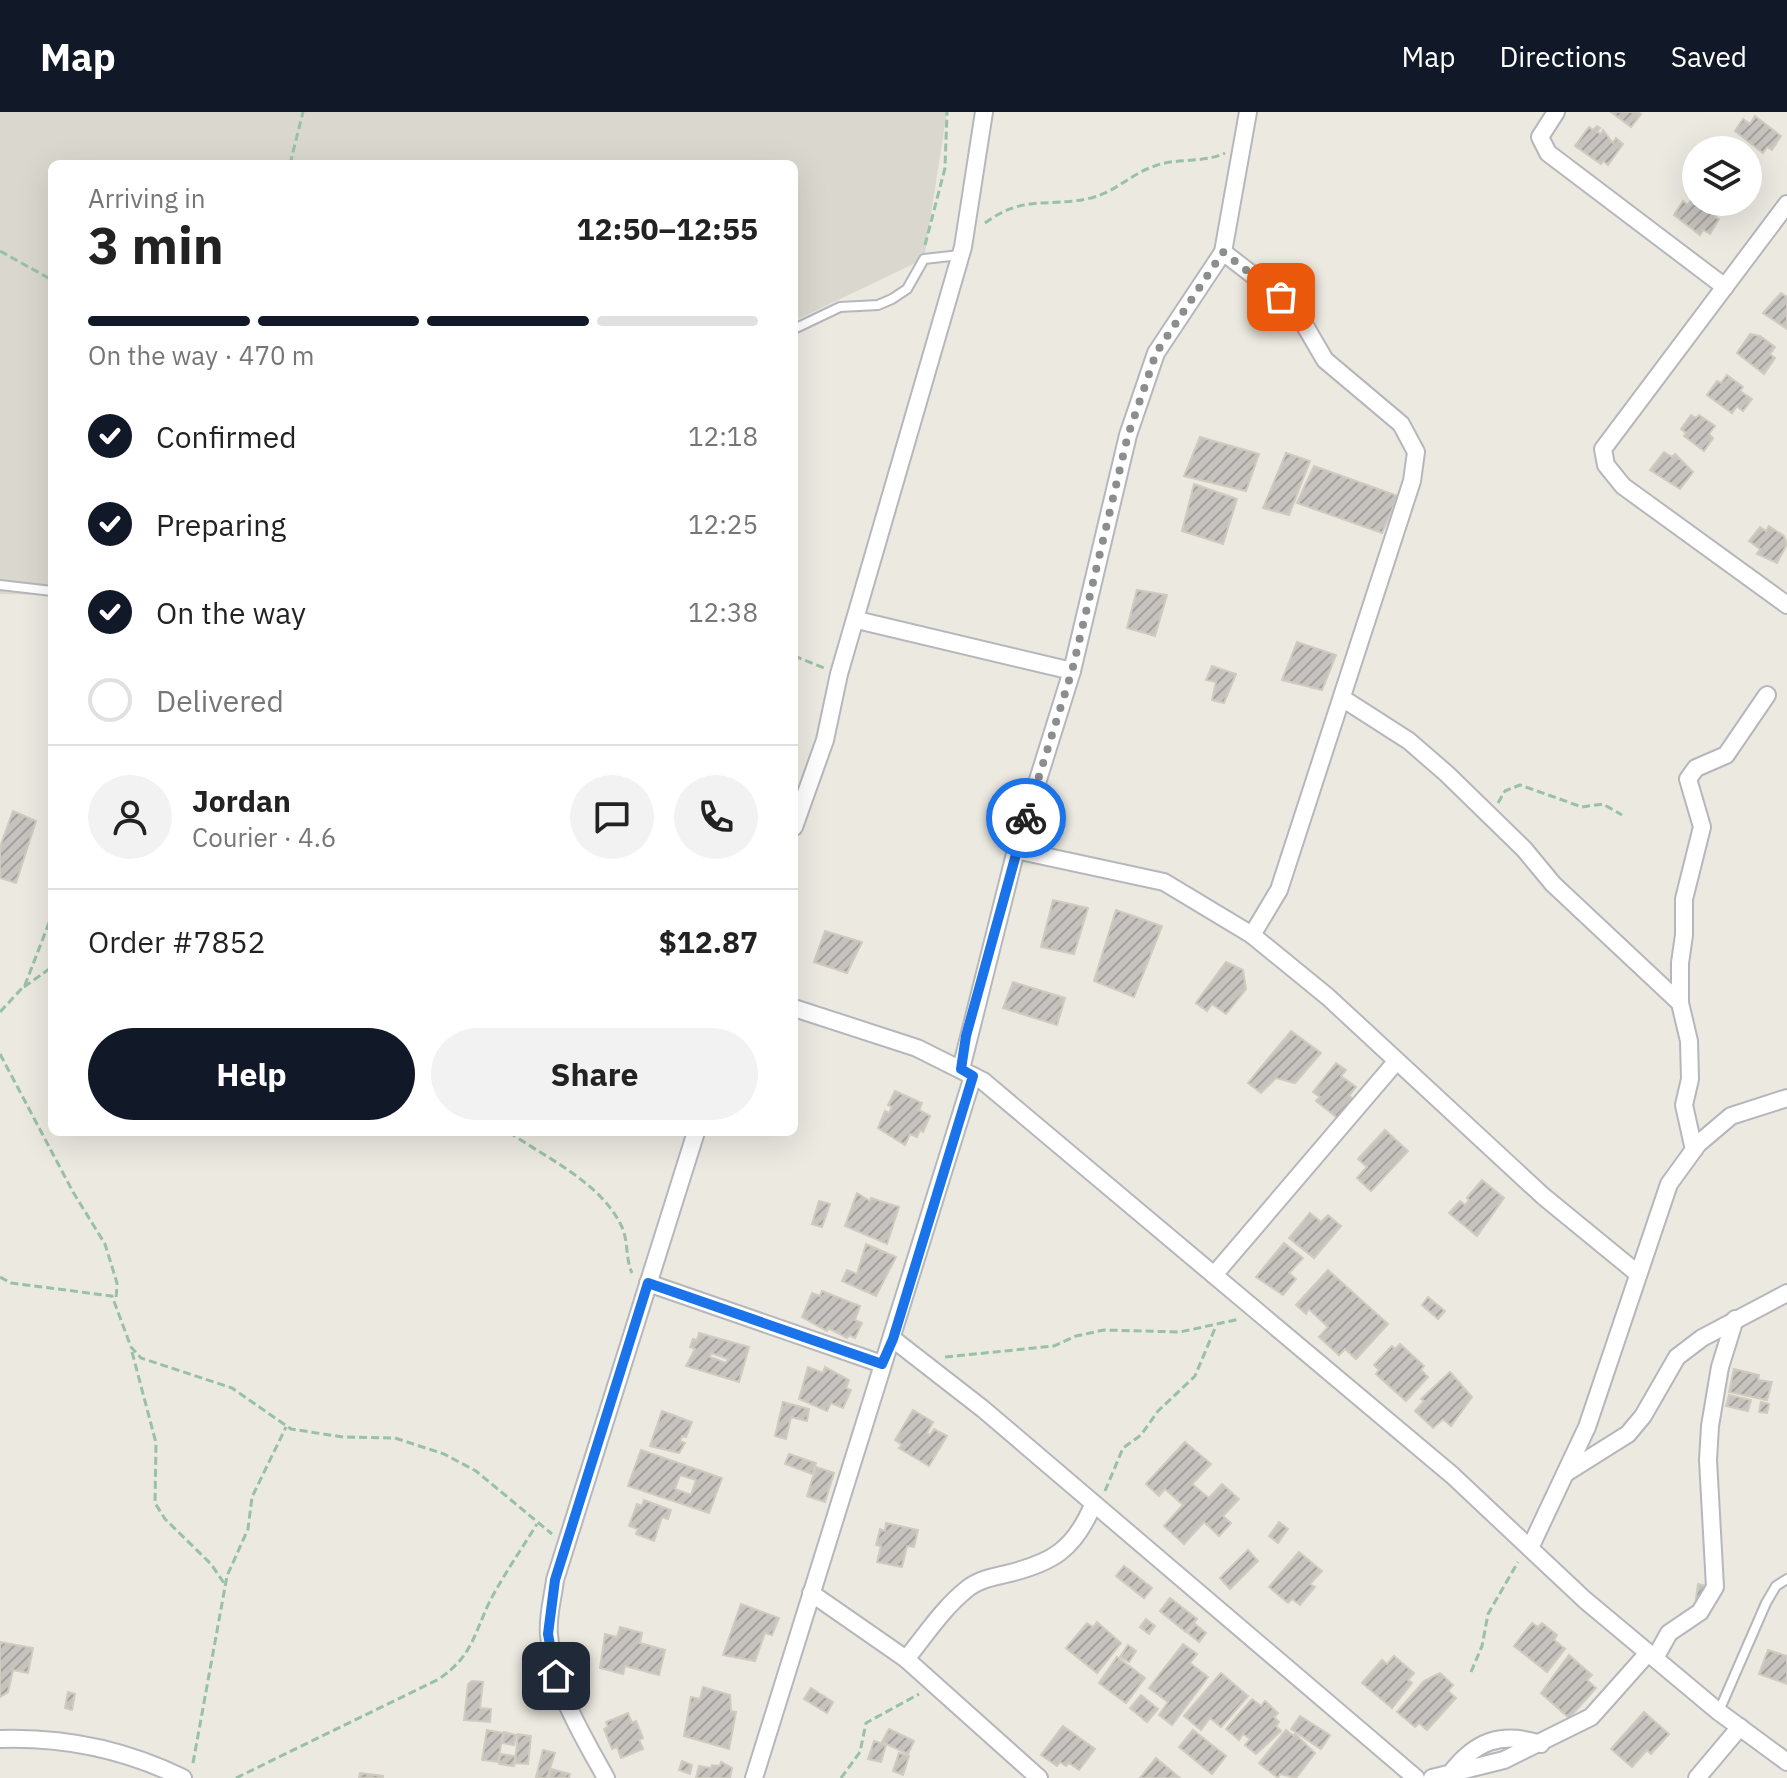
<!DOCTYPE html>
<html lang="en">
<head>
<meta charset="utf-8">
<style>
  body { margin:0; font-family:"IBM Plex Sans",sans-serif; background:#f2f2f2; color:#222; height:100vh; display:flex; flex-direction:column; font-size:30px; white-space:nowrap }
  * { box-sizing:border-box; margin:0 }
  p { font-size:26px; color:#767676 }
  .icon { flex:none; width:44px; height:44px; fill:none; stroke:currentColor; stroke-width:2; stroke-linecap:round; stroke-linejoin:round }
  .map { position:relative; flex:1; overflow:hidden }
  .panel { position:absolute; left:48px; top:48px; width:750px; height:976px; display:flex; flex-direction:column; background:#fff; border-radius:12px; box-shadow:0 8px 32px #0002 }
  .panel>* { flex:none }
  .tools { position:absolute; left:1682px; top:24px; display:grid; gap:16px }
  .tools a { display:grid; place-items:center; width:80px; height:80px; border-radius:50%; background:#fff; box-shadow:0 8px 32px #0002; font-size:40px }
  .pin { position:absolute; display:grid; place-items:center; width:68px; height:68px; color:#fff; margin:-34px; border-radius:16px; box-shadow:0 4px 12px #0006 }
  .courier { position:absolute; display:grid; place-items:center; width:80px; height:80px; margin:-40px; border:6px solid #1a73e8; border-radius:50%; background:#fff; color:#222; box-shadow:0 2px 10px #0007 }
  .summary em { font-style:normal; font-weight:700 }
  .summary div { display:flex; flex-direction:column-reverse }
  .summary { display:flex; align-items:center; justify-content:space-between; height:136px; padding:0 40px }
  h1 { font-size:52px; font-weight:700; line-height:60px }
  .bar { display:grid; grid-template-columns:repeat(4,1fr); gap:12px 8px; align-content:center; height:96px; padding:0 40px }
  .bar i { height:10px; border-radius:6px; background:#e0e0e0 }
  .bar .active { background:#111827 }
  .bar p { grid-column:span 4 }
  .line { display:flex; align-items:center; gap:20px; padding:0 40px; border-top:2px solid #e0e0e0 }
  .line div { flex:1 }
  .round { display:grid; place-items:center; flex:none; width:84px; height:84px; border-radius:42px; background:#f2f2f2 }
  ol { padding:0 40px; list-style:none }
  li { display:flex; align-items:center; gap:24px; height:88px }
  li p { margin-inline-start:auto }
  li .icon { padding:8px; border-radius:50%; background:#111827; color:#fff; stroke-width:4 }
  li:last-child { color:#767676 }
  li i { width:44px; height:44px; border:4px solid #e0e0e0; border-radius:50% }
  .primary-button { display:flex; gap:16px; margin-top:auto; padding:16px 40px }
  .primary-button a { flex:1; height:92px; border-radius:48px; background:#111827; color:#fff; font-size:32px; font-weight:700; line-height:92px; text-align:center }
  .primary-button a+a { background:#f2f2f2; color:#222 }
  header { display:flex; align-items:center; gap:48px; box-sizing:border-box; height:112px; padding:0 40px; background:#111827; color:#fff }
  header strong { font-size:38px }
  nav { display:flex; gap:44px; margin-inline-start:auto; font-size:28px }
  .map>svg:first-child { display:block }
</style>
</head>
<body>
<header>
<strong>Map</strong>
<nav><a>Map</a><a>Directions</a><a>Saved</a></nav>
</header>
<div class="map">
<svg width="1787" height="1666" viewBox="0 0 1787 1666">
  <defs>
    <pattern id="building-hatch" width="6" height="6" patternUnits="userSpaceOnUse" patternTransform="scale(2)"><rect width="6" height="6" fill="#c6c3be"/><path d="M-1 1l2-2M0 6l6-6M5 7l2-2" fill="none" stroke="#a4a19e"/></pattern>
  </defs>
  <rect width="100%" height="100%" fill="#ebe9e0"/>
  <polygon fill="#dad8ce" points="0,0 947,0 924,147 794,209 794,52 52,52 52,483 0,482"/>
  <g fill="url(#building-hatch)" stroke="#cfcbbf" stroke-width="2" fill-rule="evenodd">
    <polygon points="1611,0 1638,0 1641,2 1631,15"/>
    <polygon points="1755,4 1781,24 1772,38 1767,35 1763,41 1735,19 1743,7 1750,12"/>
    <polygon points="1597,14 1600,16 1597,20 1601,22 1603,18 1613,31 1616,26 1623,32 1608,53 1603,49 1601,52 1575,34 1589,15 1593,18"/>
    <polygon points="1692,86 1717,101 1715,105 1719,107 1710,122 1703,118 1700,123 1674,103 1683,89 1688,93"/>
    <polygon points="1781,181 1787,185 1787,217 1763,201"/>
    <polygon points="1750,222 1760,224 1775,235 1770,242 1775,246 1764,262 1737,241"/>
    <polygon points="1727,263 1743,275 1740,279 1752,287 1743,299 1737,294 1732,301 1707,283 1717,269 1721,271"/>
    <polygon points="1691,303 1696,306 1699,303 1715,314 1709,322 1713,326 1704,339 1684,324 1686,321 1681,317"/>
    <polygon points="1200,325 1259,342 1246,379 1184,364"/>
    <polygon points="1664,340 1672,345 1675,342 1693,360 1680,377 1650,358"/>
    <polygon points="1286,341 1310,349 1289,403 1263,396"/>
    <polygon points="1314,354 1398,384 1382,421 1297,391"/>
    <polygon points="1194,372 1237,387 1223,432 1182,419"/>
    <polygon points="1769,414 1784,424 1787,432 1777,451 1757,442 1760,437 1749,429 1760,415 1766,419"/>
    <polygon points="1137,478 1167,483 1155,524 1127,516"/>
    <polygon points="1297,530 1336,543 1322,578 1282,568"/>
    <polygon points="1212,554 1236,562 1224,591 1212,588 1216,570 1206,568"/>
    <polygon points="13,699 36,709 16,771 0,766 0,735"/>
    <polygon points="1053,788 1088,796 1074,842 1041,835"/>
    <polygon points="1116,798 1162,814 1134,885 1094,869"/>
    <polygon points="825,819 862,830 847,861 814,850"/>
    <polygon points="1226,850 1243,858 1246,877 1226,902 1212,892 1207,899 1196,891"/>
    <polygon points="1013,870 1065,886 1057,913 1003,896"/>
    <polygon points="1291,919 1321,941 1295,971 1276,966 1261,981 1248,971"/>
    <polygon points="1336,951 1346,958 1341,964 1356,975 1349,984 1355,988 1340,1008 1316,989 1320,985 1313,980"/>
    <polygon points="895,979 922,991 919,998 930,1004 923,1020 920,1018 917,1025 910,1022 905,1033 878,1016 885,999 889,1001 892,995 888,993"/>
    <polygon points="1385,1018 1408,1039 1371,1079 1357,1066 1367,1055 1358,1047"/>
    <polygon points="1482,1068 1504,1086 1477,1124 1449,1101 1460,1089 1465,1093 1469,1088 1467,1086"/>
    <polygon points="857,1081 870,1089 871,1086 899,1095 887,1132 845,1114"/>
    <polygon points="819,1089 830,1092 822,1115 812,1112"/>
    <polygon points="1310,1101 1321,1110 1328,1103 1341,1114 1314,1146 1289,1126"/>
    <polygon points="1284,1131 1303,1146 1289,1161 1296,1167 1283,1183 1256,1165"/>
    <polygon points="866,1132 896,1145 876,1184 842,1169 847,1158 857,1162"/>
    <polygon points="1328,1158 1388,1212 1356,1247 1345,1237 1339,1243 1319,1225 1328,1215 1309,1197 1306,1202 1296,1193"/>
    <polygon points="822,1179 860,1194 855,1208 862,1211 855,1226 849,1223 847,1226 828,1216 827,1219 802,1205 812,1181 820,1184"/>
    <polygon points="1428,1185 1445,1199 1438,1207 1422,1193"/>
    <path d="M 699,1221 L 749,1235 L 739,1270 L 686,1254 L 695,1237 L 690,1235 L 693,1227 L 697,1228 ZM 711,1241 L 728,1247 L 726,1251 L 710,1245 Z"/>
    <polygon points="1400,1232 1424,1254 1421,1258 1428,1265 1406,1289 1376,1262 1379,1258 1374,1253 1392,1234 1395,1237"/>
    <polygon points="808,1255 823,1261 825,1255 849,1268 846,1276 851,1278 843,1296 831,1291 827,1299 799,1287"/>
    <polygon points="1734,1257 1759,1263 1758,1268 1772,1270 1767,1288 1729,1280"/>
    <polygon points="1450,1260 1472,1285 1451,1314 1443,1307 1433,1316 1415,1299 1424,1289 1421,1287"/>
    <polygon points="1729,1283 1751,1288 1748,1299 1726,1294"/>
    <polygon points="783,1290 809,1297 807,1309 791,1305 786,1327 775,1324"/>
    <polygon points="1761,1290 1769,1292 1767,1301 1759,1300"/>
    <polygon points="913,1298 933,1310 927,1321 930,1323 934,1317 947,1324 929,1354 899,1336 902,1333 895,1328"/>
    <polygon points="662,1299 692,1310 686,1325 682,1324 680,1329 685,1331 679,1341 650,1334"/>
    <polygon points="1185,1330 1211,1352 1192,1372 1209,1386 1222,1372 1239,1387 1223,1404 1231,1411 1219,1424 1204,1410 1184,1432 1164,1414 1183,1393 1165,1377 1159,1384 1146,1372"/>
    <path d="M 641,1338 L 722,1366 L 709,1401 L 628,1374 ZM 680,1363 L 696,1368 L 691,1383 L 675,1377 Z"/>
    <polygon points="789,1342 816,1351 812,1362 785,1352"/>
    <polygon points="816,1355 834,1361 825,1390 807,1384"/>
    <polygon points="644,1388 671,1398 668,1407 662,1405 654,1429 636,1422 638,1417 629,1414 637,1392 642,1394"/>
    <polygon points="1279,1410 1288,1417 1278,1431 1269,1424"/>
    <polygon points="886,1411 918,1418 914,1435 907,1434 902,1455 877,1450 881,1434 876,1433 880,1417 885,1419"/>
    <polygon points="1248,1438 1258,1449 1230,1477 1220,1466"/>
    <polygon points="1299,1440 1322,1459 1310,1472 1315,1475 1300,1493 1292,1487 1288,1491 1269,1475"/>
    <polygon points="1124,1454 1152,1476 1144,1486 1116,1464"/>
    <polygon points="1698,1472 1707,1474 1705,1488 1696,1487"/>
    <polygon points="1170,1486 1197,1507 1186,1520 1160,1499"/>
    <polygon points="741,1492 779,1506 772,1523 765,1521 755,1549 723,1543"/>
    <polygon points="1146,1507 1155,1514 1149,1522 1140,1515"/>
    <polygon points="1097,1510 1121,1531 1097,1561 1066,1536 1087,1511 1093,1515"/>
    <polygon points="1532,1511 1538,1515 1542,1511 1557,1523 1554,1528 1565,1537 1547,1560 1514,1534"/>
    <polygon points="1195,1512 1206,1521 1199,1530 1188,1521"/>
    <polygon points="620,1515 642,1521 640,1531 665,1538 659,1563 625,1554 623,1562 600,1556 605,1522 617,1525"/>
    <polygon points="0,1530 33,1536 28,1561 13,1558 8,1580 0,1585"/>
    <polygon points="1183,1532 1197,1542 1190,1551 1208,1565 1172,1613 1159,1603 1168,1590 1149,1576"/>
    <polygon points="1128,1533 1136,1539 1129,1550 1120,1545"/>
    <polygon points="1768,1538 1787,1544 1787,1572 1759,1562"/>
    <polygon points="1569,1543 1592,1563 1587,1568 1596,1576 1569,1606 1541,1581"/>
    <polygon points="1394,1544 1414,1561 1408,1568 1412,1571 1392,1596 1362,1571 1382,1548 1387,1552"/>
    <polygon points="1117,1545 1145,1566 1126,1591 1099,1571"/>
    <polygon points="1221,1561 1248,1584 1221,1615 1210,1606 1201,1618 1184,1604"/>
    <polygon points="1440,1561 1453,1573 1448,1579 1456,1586 1427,1618 1419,1611 1415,1615 1397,1600 1424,1569"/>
    <polygon points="472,1569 483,1570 480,1596 491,1597 490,1610 464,1608 468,1572"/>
    <polygon points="703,1575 730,1583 731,1599 736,1600 729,1637 684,1624 691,1585 700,1587"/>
    <polygon points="811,1576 833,1590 827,1601 804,1587"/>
    <polygon points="68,1580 75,1582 72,1598 65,1596"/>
    <polygon points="1141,1583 1158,1597 1147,1610 1130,1596"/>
    <polygon points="1252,1587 1261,1594 1265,1589 1278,1601 1274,1605 1279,1610 1276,1614 1281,1619 1256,1642 1245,1633 1250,1627 1243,1622 1239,1628 1226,1617"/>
    <polygon points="1644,1600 1669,1622 1651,1642 1647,1638 1632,1655 1611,1637"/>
    <polygon points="628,1601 632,1611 636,1609 643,1626 639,1628 643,1637 621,1646 617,1635 612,1637 604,1617 608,1615 606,1610"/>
    <polygon points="1300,1604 1330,1623 1321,1637 1291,1617"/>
    <polygon points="1063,1614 1095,1637 1079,1658 1069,1651 1066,1654 1060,1650 1057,1654 1041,1643"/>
    <polygon points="889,1617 914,1629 908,1642 882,1630"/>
    <polygon points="487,1618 503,1621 498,1650 482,1648"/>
    <polygon points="1193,1618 1226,1644 1212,1662 1179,1635"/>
    <polygon points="1286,1618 1294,1624 1295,1622 1315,1641 1296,1666 1280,1662 1278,1666 1259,1651"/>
    <polygon points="504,1620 516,1623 514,1633 502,1631"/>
    <polygon points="518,1622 531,1624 528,1652 515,1651"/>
    <polygon points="874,1629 886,1633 881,1650 868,1647"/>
    <polygon points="543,1638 555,1641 547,1666 539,1666 536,1665"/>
    <polygon points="899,1641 909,1644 903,1663 893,1659"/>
    <polygon points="500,1642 515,1644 514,1654 499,1652"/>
    <polygon points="1156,1646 1180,1666 1140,1666"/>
    <polygon points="682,1649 692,1653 690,1662 679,1658"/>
    <polygon points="721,1650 732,1656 730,1666 696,1666 699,1654 711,1656 712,1653 720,1654"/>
    <polygon points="551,1657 570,1662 569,1666 549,1666"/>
    <polygon points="360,1661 383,1664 383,1666 359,1666"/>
  </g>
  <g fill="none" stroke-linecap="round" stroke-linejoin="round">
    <defs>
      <g id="service">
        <polyline points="794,217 840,195 878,193 892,187 907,177 924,147 960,143"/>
        <polyline points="0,473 52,479"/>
        <polyline points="1719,1599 1766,1491 1776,1474 1787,1467"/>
      </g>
      <g id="minor">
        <polyline points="1556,0 1540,25 1548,41 1725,175"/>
        <polyline points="1787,92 1603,337 1606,353 1623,374 1787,493"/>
        <polyline points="857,508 1072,559"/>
        <polyline points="1342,586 1409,629 1447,662 1524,737 1553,772 1680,891"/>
        <polyline points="794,715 825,628 839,562 963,135 984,0"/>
        <polyline points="1016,738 1164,770 1252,823 1279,778 1412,369 1416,340 1401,312 1325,248 1294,195 1223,140"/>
        <polyline points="1252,823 1328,885 1543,1084 1637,1161"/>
        <polyline points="794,896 917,936 983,969 1452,1363 1585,1488 1719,1600 1787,1650"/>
        <polyline points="961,957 1016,738 1072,559 1128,323 1156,241 1223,140 1248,0"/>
        <polyline points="1694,1038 1684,993 1690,967 1689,929 1680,891 1680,851 1684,823 1684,787 1702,715 1688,667 1696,656 1726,643 1767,583"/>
        <polyline points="1214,1163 1395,951"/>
        <polyline points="648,1171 882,1252"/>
        <polyline points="893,1227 983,1297 1416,1666"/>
        <polyline points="1566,1361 1628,1322 1643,1304 1677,1245 1702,1226 1787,1181"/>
        <polyline points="1530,1436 1587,1315 1669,1072 1698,1032 1731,1004 1787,986"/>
        <polyline points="811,1481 906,1547 1039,1666"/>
        <polyline points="1655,1546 1669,1521 1700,1500 1715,1475 1708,1348 1710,1314 1720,1255 1735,1207"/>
        <path d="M 906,1547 C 925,1524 943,1496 967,1477 C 978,1468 992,1465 1006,1462 C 1052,1451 1074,1438 1093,1393"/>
        <path d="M 0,1627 C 63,1625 126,1638 183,1666"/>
        <path d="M 1450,1662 C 1475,1629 1501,1619 1541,1632"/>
        <path d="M 606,1666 C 581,1621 553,1576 549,1523 C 547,1506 553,1485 555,1468 L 696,1020"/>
        <polyline points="754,1666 973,964"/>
        <polyline points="1432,1666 1504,1648 1591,1605 1648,1541"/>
        <polyline points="1697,1666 1740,1615"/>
      </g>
    </defs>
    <use href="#service" stroke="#b6b7bc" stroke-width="12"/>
    <use href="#minor" stroke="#b6b7bc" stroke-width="20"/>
    <g stroke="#98c1a7" stroke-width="3" stroke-dasharray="8 4" stroke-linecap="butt">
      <polyline points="290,52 303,0"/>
      <path d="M 985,111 C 1024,82 1047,96 1091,86 C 1115,80 1130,63 1152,55 C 1175,45 1202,52 1225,41"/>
      <polyline points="925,133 945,56 947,0"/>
      <polyline points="0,139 52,168"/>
      <polyline points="794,544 824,556"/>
      <polyline points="1498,691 1505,679 1520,673 1582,695 1603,692 1622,703"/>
      <polyline points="52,709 52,732"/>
      <polyline points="24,875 52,855"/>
      <polyline points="0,900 25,873 52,803"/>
      <polyline points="0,942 73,1080 105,1132 117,1171 116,1189"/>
      <path d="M 509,1020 C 546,1046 600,1070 621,1113 C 629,1129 625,1146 632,1161"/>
      <polyline points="0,1165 11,1171 112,1184 131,1235 141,1246 232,1276 291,1317 343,1325 395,1326 444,1342 476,1359 552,1422"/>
      <polyline points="132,1240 156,1331 155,1391 165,1407 211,1452 226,1474"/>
      <polyline points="945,1245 1054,1234 1076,1224 1104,1218 1180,1220 1240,1207"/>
      <polyline points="1105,1379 1123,1336 1141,1323 1158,1299 1195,1264 1216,1214"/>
      <polyline points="1471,1560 1482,1534 1488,1502 1518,1450"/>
      <polyline points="193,1651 227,1464 248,1417 252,1385 286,1315"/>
      <path d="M 236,1666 L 439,1567 C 473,1543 473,1524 490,1489 C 504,1462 521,1438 537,1412"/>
      <polyline points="841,1666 860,1640 866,1611 919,1582"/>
    </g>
    <use href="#service" stroke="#fff" stroke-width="8"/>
    <use href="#minor" stroke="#fff" stroke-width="16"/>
  </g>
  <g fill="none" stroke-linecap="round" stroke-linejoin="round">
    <polyline stroke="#8c8d8d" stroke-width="8" stroke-dasharray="0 14.4" points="1026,706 1072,559 1128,323 1147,268 1156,241 1223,140 1281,185"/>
    <polyline stroke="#1a73e8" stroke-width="10" points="556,1564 548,1522 555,1468 648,1171 882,1252 893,1227 973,964 961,957 966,924 1026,706"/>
  </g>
</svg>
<div class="tools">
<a><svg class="icon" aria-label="layers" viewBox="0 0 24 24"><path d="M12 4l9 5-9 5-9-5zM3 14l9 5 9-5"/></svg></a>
</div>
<div class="pin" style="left:1281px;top:185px;background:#ea580c"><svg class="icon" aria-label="bag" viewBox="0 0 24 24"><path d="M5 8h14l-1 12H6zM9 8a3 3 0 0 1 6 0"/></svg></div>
<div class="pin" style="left:556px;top:1564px;background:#1f2937"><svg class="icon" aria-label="home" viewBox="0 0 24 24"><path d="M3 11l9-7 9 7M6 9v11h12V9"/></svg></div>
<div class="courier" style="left:1026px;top:706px"><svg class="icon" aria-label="bike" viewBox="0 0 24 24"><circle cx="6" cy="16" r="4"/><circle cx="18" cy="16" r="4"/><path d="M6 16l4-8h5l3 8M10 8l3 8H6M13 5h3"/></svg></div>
<section class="panel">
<div class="summary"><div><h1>3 min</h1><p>Arriving in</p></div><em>12:50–12:55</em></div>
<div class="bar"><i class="active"></i><i class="active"></i><i class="active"></i><i></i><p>On the way · 470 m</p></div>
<ol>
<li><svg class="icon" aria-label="check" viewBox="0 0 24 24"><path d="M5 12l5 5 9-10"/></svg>Confirmed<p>12:18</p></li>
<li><svg class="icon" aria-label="check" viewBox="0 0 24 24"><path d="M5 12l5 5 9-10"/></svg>Preparing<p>12:25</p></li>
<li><svg class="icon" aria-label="check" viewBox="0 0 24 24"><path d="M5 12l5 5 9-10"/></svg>On the way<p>12:38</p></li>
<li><i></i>Delivered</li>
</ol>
<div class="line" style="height:144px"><a class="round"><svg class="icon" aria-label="person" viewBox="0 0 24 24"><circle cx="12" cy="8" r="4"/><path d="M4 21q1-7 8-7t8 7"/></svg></a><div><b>Jordan</b><p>Courier · 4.6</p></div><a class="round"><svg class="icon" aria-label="chat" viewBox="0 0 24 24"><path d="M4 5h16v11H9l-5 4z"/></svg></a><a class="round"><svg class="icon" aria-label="phone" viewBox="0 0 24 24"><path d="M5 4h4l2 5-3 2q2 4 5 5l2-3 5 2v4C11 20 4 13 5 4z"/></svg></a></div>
<div class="line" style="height:104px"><div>Order #7852</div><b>$12.87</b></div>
<div class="primary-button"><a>Help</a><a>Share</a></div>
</section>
</div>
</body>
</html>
